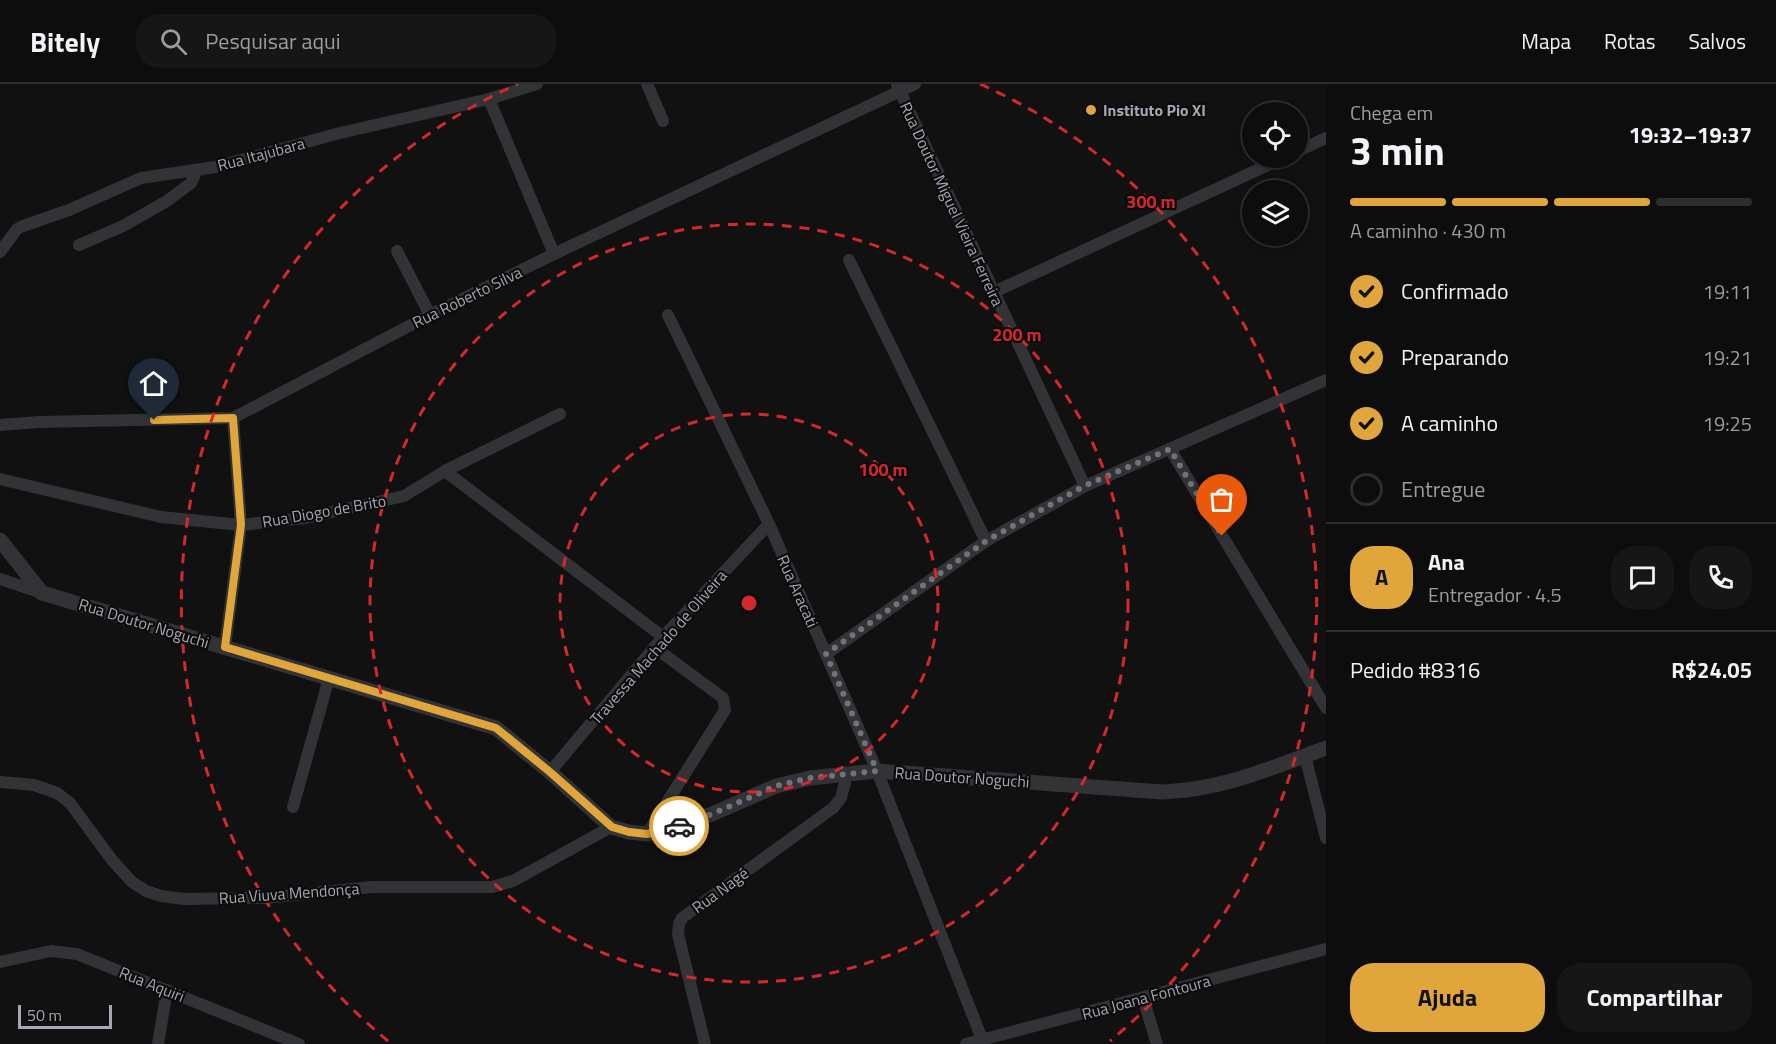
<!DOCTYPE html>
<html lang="pt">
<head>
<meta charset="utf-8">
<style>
  body { margin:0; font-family:"Titillium Web",sans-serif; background:#161617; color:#f1f3f6; height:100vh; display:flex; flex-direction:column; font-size:22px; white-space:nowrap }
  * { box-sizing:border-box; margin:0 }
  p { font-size:20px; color:#9a9c9e }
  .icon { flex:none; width:33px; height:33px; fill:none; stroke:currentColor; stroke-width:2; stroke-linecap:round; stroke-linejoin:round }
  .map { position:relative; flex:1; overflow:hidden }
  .details { display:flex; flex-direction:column; background:#0d0d0e; width:450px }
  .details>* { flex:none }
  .fabs { position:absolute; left:1242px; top:18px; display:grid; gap:12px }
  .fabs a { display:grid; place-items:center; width:66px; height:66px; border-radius:50%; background:#0d0d0e; box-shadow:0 3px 9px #0003,0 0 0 2px #2d2d2e; font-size:30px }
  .scale { position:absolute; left:18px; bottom:15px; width:94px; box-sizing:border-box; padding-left:6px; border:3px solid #a4a8b2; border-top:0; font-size:16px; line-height:21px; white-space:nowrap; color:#a4a8b2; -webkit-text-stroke:4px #0c0c0d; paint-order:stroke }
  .pin { position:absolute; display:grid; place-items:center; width:51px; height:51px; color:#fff; margin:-62px -26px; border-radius:50% 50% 50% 0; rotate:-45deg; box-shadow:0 0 6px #0007 }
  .pin .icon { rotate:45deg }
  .courier { position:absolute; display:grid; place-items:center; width:60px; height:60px; margin:-30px; border:4px solid #e0a63b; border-radius:50%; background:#fff; color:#222; box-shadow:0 2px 8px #0007 }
  .overview em { font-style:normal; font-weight:700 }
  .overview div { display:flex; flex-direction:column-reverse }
  .overview { display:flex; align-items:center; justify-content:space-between; height:102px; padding:0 24px }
  h1 { font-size:39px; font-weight:700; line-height:45px }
  .bar { display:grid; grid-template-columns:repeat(4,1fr); gap:9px 6px; align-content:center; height:72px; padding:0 24px }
  .bar i { height:8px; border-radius:4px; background:#2d2d2e }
  .bar .selected { background:#e0a63b }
  .bar p { grid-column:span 4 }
  .line { display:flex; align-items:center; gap:15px; padding:0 24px; border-top:2px solid #2d2d2e }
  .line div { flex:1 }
  .round { display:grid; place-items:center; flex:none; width:63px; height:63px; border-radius:24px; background:#161617 }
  ol { padding:0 24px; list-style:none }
  li { display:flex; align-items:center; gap:18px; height:66px }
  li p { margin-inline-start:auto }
  li .icon { padding:6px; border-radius:50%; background:#e0a63b; color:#111; stroke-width:4 }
  li:last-child { color:#9a9c9e }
  li i { width:33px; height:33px; border:3px solid #2d2d2e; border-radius:50% }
  .primary-button { display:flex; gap:12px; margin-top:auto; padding:12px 24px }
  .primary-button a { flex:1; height:69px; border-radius:24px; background:#e0a63b; color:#111; font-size:24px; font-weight:700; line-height:69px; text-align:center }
  .primary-button a+a { background:#161617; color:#f1f3f6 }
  header { display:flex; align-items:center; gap:36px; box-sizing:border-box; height:84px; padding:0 30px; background:#0d0d0e; border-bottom:2px solid #2d2d2e }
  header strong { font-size:28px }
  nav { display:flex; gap:33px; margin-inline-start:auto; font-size:21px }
  .search { width:420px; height:54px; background:#161617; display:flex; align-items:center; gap:15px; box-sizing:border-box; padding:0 21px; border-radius:24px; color:#9a9c9e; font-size:22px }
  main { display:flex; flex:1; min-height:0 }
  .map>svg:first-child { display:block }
</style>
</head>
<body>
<header>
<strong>Bitely</strong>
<div class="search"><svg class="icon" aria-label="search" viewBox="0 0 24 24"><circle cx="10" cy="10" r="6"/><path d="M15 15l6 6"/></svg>Pesquisar aqui</div>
<nav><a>Mapa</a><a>Rotas</a><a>Salvos</a></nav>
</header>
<main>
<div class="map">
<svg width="1326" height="960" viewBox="0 0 1326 960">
  <rect width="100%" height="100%" fill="#111112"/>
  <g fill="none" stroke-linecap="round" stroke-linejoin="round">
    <g stroke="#323337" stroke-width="12">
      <polyline points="647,0 663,37"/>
      <polyline points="897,1 1085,402"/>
      <polyline points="489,15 554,170"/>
      <polyline points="1298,67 1326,54"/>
      <polyline points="79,161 123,142 167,117 191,99 197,86"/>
      <polyline points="397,167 430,231"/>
      <polyline points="0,168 17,145 23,142 69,126 141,94 215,83 340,49 489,15 537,0"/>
      <polyline points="849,176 986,457"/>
      <polyline points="994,208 1283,74"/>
      <polyline points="668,231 769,440 877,687 982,955"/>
      <polyline points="0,341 39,338 233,334 430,231 554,170 915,0"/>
      <polyline points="1170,365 1326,624"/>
      <polyline points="445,387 663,553"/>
      <polyline points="0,395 161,433 241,441 305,434 404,412 445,387 560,330"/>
      <polyline points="0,495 42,509"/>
      <polyline points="225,563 241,441 233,334"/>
      <polyline points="826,570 986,457 1085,402 1326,296"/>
      <polyline points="1305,672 1326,754"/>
      <polyline points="550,688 663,553 769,440"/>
      <polyline points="0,698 34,701 57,709 70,719 112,776 132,798 146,807 161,812 184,815 265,814 372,803 492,803 513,797 611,743"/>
      <polyline points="293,723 329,594"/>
      <polyline points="647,750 725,626 723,614 654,563"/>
      <polyline points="0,878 51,867 77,870 299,960"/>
      <polyline points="1143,914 1157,960"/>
      <polyline points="158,960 167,906"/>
      <polyline points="705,960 678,850 679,840 682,834 833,724 841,714 847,690"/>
      <polyline points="966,960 1326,865"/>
    </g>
    <path stroke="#323337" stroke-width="15" d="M 0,456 L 42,509 L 496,644 L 550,688 L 611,743 L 629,748 L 647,750 L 670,745 L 712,730 L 776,702 L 810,694 L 877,687 L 1162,708 C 1222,706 1271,684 1326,664"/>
  </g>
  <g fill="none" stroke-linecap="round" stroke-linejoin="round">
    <polyline stroke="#71737a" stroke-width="6" stroke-dasharray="0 10.8" points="679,742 712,730 776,702 810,694 877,687 826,570 986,457 1084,402 1170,365 1222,452"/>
    <polyline stroke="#e0a63b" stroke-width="8" points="154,336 233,334 241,441 225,563 496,644 550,688 612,743 629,748 647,750 679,742"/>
  </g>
  <g fill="none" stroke="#d62828" stroke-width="3" stroke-dasharray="10 8">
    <circle cx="749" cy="519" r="189"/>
    <circle cx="749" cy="519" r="379"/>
    <path d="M388 957A568 568 0 0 1 518 0M980 0A568 568 0 0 1 1110 957"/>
  </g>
  <circle fill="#e0a63b" stroke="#0c0c0d" stroke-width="2" cx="1091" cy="26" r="6"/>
  <g text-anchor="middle" stroke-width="4.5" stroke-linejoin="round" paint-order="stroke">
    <g font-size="16" font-weight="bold" fill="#a4a8b2" stroke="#0c0c0d" text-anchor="start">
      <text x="1103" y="32">Instituto Pio XI</text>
    </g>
    <g font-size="16" fill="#a4a8b2" stroke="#0c0c0d">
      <text transform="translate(261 70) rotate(-15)" y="6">Rua Itajubara</text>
      <text transform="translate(952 120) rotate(65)" y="6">Rua Doutor Miguel Vieira Ferreira</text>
      <text transform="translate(467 213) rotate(-26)" y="6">Rua Roberto Silva</text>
      <text transform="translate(324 427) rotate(-10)" y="6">Rua Diogo de Brito</text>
      <text transform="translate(798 507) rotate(66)" y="6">Rua Aracati</text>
      <text transform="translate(144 539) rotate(17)" y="6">Rua Doutor Noguchi</text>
      <text transform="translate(658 563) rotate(-49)" y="6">Travessa Machado de Oliveira</text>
      <text transform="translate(962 693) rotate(4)" y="6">Rua Doutor Noguchi</text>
      <text transform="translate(720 806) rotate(-36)" y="6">Rua Nagé</text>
      <text transform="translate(289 809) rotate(-4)" y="6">Rua Viuva Mendonça</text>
      <text transform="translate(152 900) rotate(22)" y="6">Rua Aquiri</text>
      <text transform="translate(1146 913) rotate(-15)" y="6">Rua Joana Fontoura</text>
    </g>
  </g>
  <circle cx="749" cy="519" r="9" fill="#d62828" stroke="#0c0c0d" stroke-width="3"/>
  <g font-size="18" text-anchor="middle" font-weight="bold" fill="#d62828" stroke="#0c0c0d" stroke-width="4.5" stroke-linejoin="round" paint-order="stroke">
    <text x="1151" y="124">300 m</text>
    <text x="1017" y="257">200 m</text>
    <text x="883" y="392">100 m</text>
  </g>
</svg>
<div class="fabs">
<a><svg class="icon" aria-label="locate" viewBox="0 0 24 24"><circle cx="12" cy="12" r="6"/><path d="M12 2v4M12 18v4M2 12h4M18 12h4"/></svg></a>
<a><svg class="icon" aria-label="layers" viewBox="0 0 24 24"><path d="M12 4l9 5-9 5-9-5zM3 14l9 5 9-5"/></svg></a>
</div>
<div class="scale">50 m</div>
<div class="pin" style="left:1222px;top:452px;background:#ea580c"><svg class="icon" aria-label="bag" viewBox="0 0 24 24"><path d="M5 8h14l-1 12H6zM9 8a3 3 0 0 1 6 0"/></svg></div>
<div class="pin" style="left:154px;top:336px;background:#1f2937"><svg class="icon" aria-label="home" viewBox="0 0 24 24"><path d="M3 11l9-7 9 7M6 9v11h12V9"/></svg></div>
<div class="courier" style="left:679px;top:742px"><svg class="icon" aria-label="car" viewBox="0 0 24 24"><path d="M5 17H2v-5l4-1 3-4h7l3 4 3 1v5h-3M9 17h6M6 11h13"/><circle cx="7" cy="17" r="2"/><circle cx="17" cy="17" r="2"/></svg></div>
</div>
<section class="details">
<div class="overview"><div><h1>3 min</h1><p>Chega em</p></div><em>19:32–19:37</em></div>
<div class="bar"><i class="selected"></i><i class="selected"></i><i class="selected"></i><i></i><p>A caminho · 430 m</p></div>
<ol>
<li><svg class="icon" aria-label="check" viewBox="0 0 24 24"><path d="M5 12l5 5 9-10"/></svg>Confirmado<p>19:11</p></li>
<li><svg class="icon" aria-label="check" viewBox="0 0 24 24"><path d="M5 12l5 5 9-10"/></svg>Preparando<p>19:21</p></li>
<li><svg class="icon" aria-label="check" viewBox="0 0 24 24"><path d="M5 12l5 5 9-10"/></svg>A caminho<p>19:25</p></li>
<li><i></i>Entregue</li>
</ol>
<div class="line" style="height:108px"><b class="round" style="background:#e0a63b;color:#111">A</b><div><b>Ana</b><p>Entregador · 4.5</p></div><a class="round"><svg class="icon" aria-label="chat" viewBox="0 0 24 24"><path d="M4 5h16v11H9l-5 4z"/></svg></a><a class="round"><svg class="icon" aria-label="phone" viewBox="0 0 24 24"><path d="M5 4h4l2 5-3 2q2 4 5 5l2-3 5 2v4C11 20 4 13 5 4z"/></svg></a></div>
<div class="line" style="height:78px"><div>Pedido #8316</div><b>R$24.05</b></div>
<div class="primary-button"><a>Ajuda</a><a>Compartilhar</a></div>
</section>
</main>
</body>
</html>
